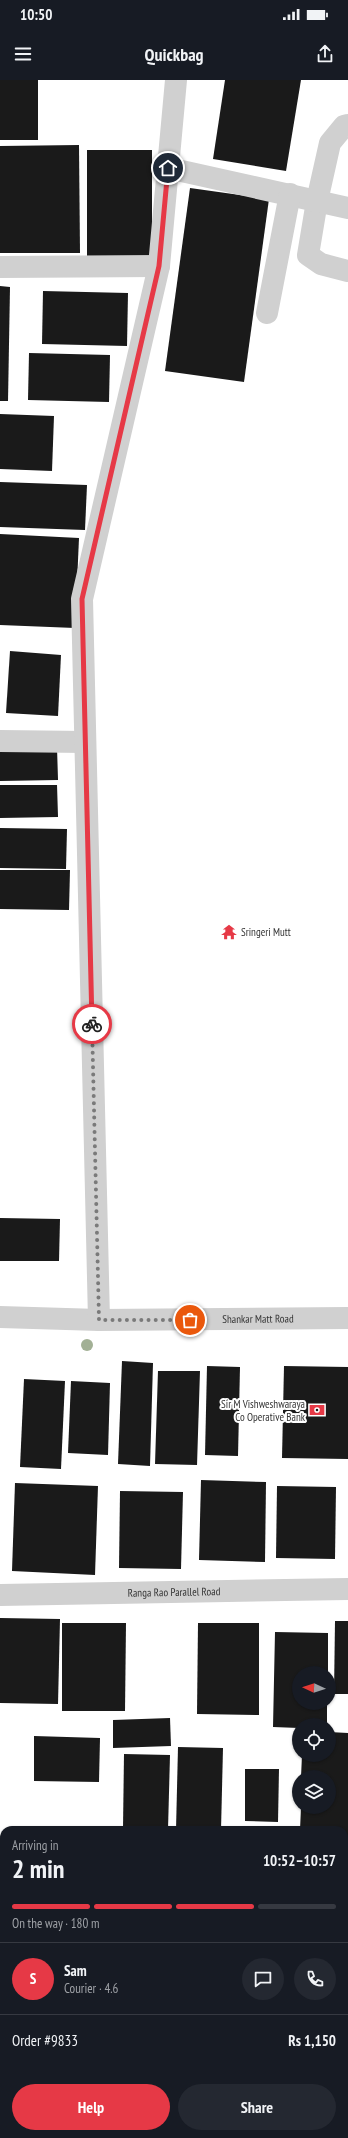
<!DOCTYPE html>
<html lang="en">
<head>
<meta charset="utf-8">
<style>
  body { margin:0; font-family:"PT Sans Narrow",sans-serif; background:#242831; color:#f1f3f6; height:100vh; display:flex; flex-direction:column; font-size:15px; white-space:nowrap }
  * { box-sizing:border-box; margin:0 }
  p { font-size:13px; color:#9ea1a6 }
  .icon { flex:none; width:22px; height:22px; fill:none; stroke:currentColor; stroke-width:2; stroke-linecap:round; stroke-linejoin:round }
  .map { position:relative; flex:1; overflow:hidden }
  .side { position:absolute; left:0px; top:1746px; width:348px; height:312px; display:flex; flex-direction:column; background:#171b24; border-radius:12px 12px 0 0; box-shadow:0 1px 3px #0004 }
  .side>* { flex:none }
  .needle { width:26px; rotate:273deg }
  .controls { position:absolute; left:292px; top:1586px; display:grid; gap:8px }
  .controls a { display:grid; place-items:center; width:44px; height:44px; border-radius:50%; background:#171b24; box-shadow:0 1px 3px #0004; font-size:20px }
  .pin { position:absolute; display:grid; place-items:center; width:34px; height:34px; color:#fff; margin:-17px; border:2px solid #fff; border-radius:50%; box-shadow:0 1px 4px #0007 }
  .courier { position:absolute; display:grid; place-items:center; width:40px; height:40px; margin:-20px; border:3px solid #e63946; border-radius:50%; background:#fff; color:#222; box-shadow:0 1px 5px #0007 }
  .summary em { font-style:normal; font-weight:700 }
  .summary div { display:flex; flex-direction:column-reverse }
  .summary { display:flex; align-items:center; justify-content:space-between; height:68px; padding:0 12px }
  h1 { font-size:26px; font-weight:700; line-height:30px }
  .bar { display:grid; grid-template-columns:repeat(4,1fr); gap:6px 4px; align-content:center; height:48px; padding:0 12px }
  .bar i { height:5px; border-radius:3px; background:#363941 }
  .bar .on { background:#e63946 }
  .bar p { grid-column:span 4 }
  .line { display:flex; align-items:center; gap:10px; padding:0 12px; border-top:1px solid #363941 }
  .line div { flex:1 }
  .round { display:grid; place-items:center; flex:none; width:42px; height:42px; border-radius:21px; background:#242831 }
  .cta { display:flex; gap:8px; margin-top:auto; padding:8px 12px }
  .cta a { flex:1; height:46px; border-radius:24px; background:#e63946; color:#fff; font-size:16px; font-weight:700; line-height:46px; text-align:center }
  .cta a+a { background:#242831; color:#f1f3f6 }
  .status { display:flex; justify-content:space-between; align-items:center; height:28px; padding:0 20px; background:#171b24; direction:ltr }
  .status svg { height:11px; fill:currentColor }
  header { display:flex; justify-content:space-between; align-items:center; height:52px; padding:0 12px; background:#171b24; font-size:18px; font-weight:700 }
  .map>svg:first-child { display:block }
</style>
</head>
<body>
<div class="status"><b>10:50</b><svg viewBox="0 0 49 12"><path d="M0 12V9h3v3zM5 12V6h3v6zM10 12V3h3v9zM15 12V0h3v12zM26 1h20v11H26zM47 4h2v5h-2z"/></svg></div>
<header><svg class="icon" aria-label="menu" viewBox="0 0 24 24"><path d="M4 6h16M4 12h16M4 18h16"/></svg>Quickbag<svg class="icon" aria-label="share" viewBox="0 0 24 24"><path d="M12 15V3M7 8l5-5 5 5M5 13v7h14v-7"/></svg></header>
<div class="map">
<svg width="348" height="2058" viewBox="0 0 348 2058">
  <rect width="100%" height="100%" fill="#fff"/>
  <g fill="#1a1a1a">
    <rect x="0" y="0" width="38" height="60"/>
    <polygon points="225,0 301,0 286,91 213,79"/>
    <polygon points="79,65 80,173 0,173 0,66"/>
    <rect x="87" y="70" width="65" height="107"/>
    <polygon points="190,108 269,119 244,302 165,291"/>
    <polygon points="0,206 10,207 8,321 0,321"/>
    <polygon points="43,211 128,213 127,266 42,264"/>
    <polygon points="29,273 110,275 109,322 28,320"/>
    <polygon points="0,334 54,336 52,391 0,389"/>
    <polygon points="0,402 87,405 85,450 0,447"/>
    <polygon points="0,454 79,458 75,548 0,545"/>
    <polygon points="10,571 61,575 58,636 6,633"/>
    <polygon points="57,668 58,700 0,701 0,669"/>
    <polygon points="0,705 57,705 58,737 0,738"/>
    <polygon points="0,748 67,749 66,789 0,788"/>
    <polygon points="0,790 70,790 69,830 0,829"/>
    <polygon points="0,1138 60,1139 59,1181 0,1181"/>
    <polygon points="122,1281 153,1283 150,1386 118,1384"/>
    <polygon points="207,1286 240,1287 238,1376 205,1375"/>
    <polygon points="284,1286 348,1287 348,1379 282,1378"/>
    <polygon points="158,1291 200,1291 197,1385 155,1384"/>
    <polygon points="24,1299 65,1301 61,1389 20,1387"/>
    <polygon points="71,1301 110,1303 108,1375 68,1373"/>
    <polygon points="201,1400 266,1402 265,1482 199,1480"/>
    <polygon points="15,1403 98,1406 95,1495 12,1491"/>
    <polygon points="277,1406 336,1407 335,1479 276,1478"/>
    <polygon points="120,1411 183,1412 181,1489 119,1488"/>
    <polygon points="0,1538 60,1539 58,1624 0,1623"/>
    <polygon points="335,1541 348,1541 348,1614 334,1614"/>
    <polygon points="62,1543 126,1543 125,1631 62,1631"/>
    <polygon points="198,1543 259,1543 259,1635 197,1634"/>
    <polygon points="275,1552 328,1553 328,1593 299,1593 299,1623 327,1623 327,1645 299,1645 299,1648 273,1647"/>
    <polygon points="170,1638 171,1666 113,1668 113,1640"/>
    <polygon points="329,1652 348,1653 348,1758 344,1758 344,1750 300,1750 301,1727 329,1727 329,1697 301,1697 302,1675 329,1675"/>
    <polygon points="34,1656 100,1658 99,1702 34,1701"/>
    <polygon points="178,1667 223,1668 221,1750 176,1750"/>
    <polygon points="124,1674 170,1675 168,1750 123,1748"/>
    <polygon points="245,1689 279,1689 278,1742 245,1741"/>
    <rect x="0" y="1831" width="4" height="56"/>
    <rect x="344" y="1892" width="4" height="79"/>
    <rect x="0" y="1901" width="4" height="52"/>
    <polygon points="0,1963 3,1963 2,2007 0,2007"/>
    <polygon points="344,2024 348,2024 348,2058 308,2058 308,2054 344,2054"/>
    <rect x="127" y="2054" width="41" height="4"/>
    <rect x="173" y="2054" width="62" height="4"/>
    <rect x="246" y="2054" width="43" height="4"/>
  </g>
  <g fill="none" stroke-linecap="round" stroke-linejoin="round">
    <g stroke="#d0d0d0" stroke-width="22">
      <polyline points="348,45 344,46 330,63 317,121 308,175 321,184 348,191"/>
      <polyline points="168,88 348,128"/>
      <polyline points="0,187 159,186"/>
      <polyline points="267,233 290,114"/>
      <polyline points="0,661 85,662"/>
      <path id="s1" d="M 0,1237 L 99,1240 L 348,1238"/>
      <polyline points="99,1240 82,519 159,186 176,0"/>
      <path id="s2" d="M 0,1515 L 348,1509"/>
      <polyline points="344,1780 348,1780"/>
      <polyline points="0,1788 4,1788"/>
      <polyline points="344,2002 348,2002"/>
    </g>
  </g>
  <circle fill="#a2b095" cx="87" cy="1265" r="6"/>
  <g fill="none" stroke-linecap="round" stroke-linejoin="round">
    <polyline stroke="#7a7a7a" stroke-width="4" stroke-dasharray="0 7.2" points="92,944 99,1240 190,1240"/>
    <polyline stroke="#e63946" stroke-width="5" points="92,944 82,519 159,186 168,88"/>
  </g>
  <defs>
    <symbol id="temple-bare" viewBox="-9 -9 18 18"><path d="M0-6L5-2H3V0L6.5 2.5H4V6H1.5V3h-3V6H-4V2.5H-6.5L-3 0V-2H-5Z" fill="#e63946" stroke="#fff" stroke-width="2.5" paint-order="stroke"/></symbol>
    <symbol id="bank-bare" viewBox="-9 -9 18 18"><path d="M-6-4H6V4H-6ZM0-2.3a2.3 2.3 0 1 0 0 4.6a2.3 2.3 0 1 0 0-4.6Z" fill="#e63946" stroke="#fff" stroke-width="2.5" paint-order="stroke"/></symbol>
  </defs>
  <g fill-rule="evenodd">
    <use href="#temple-bare" x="218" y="841" width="22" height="22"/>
    <use href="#bank-bare" x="306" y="1319" width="22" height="22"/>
  </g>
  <g text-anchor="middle" stroke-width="4" stroke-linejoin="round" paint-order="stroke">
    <g font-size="11" fill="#333" stroke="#fff" text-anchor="start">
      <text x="241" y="856">Sringeri Mutt</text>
      <text x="305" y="1328" text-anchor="end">Sir M Vishweshwaraya<tspan x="305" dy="13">Co Operative Bank</tspan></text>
    </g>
    <g font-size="11" fill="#333" stroke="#fff">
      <text dy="4" stroke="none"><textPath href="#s1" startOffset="258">Shankar Matt Road</textPath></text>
      <text dy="4" stroke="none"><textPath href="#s2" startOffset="174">Ranga Rao Parallel Road</textPath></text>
    </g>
  </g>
</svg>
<div class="controls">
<a><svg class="needle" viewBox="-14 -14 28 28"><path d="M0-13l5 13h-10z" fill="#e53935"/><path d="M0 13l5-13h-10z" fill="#9ea1a6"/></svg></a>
<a><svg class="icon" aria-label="locate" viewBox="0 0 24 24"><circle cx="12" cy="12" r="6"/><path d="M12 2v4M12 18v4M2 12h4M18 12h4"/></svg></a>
<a><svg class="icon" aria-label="layers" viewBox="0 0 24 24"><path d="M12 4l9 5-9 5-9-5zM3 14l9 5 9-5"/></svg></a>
</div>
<div class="pin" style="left:190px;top:1240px;background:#ea580c"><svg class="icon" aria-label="bag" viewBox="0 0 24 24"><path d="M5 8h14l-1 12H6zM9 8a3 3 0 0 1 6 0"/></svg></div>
<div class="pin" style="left:168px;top:88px;background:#1f2937"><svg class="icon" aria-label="home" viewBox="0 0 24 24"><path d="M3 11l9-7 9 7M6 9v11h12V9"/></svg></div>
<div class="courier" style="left:92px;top:944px"><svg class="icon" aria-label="bike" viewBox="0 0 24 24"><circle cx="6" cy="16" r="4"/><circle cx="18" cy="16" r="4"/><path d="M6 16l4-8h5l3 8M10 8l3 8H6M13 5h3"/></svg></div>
<section class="side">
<div class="summary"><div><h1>2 min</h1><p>Arriving in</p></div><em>10:52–10:57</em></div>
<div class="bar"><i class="on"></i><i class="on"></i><i class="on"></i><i></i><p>On the way · 180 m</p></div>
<div class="line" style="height:72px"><b class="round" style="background:#e63946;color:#fff">S</b><div><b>Sam</b><p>Courier · 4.6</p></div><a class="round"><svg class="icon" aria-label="chat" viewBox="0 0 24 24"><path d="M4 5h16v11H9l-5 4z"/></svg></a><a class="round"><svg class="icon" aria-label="phone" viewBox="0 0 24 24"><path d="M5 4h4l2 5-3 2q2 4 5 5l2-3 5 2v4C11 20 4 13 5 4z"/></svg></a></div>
<div class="line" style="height:52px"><div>Order #9833</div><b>Rs 1,150</b></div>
<div class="cta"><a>Help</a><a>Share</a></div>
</section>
</div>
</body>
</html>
